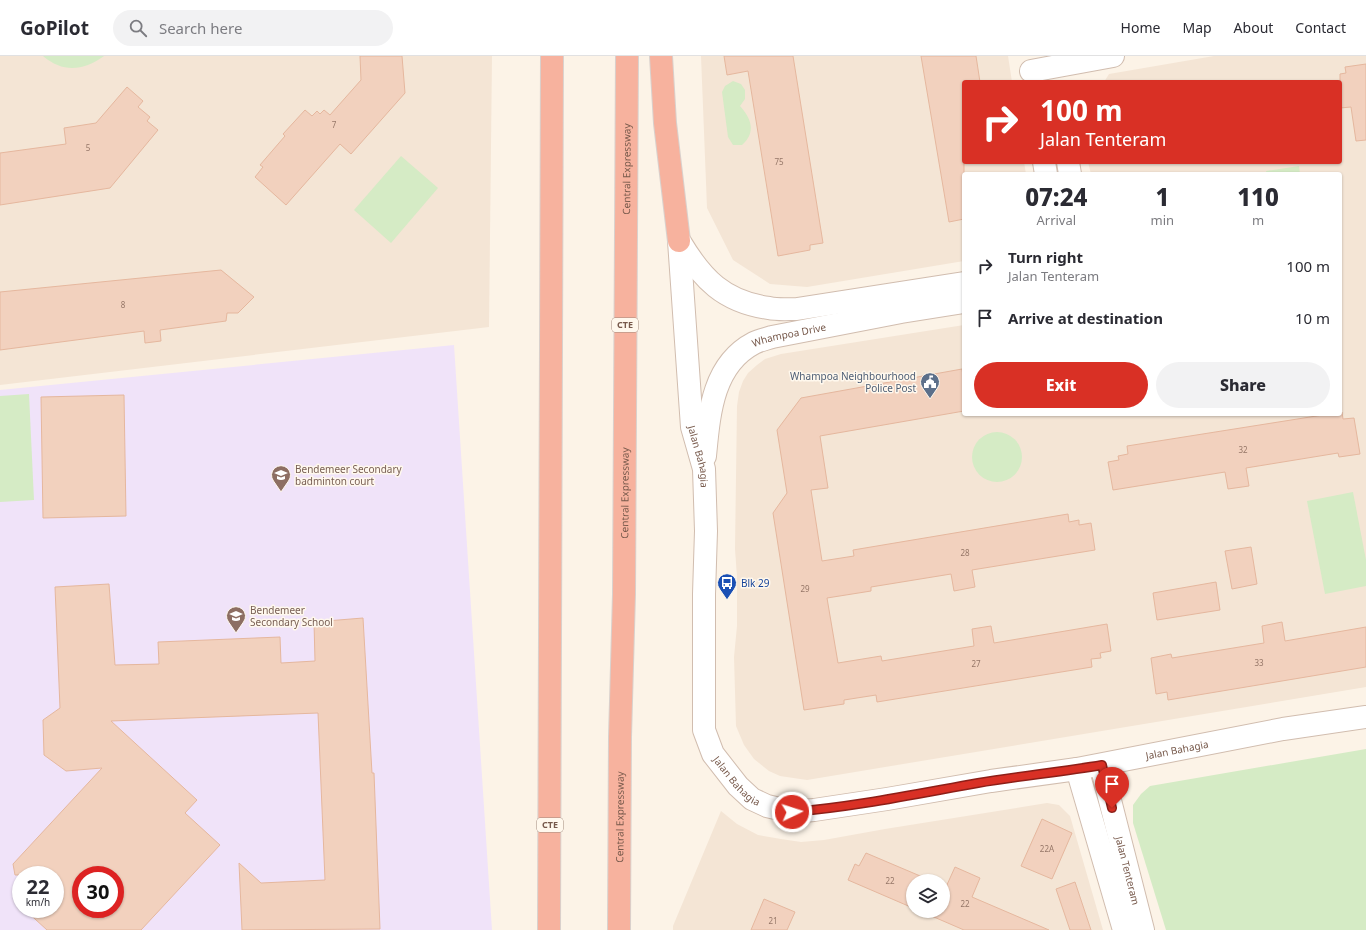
<!DOCTYPE html>
<html lang="en">
<head>
<meta charset="utf-8">
<style>
  body { margin:0; font-family:"Noto Sans",sans-serif; background:#f2f2f3; color:#2b2b33; height:100vh; display:flex; flex-direction:column; font-size:15px; white-space:nowrap }
  * { box-sizing:border-box; margin:0 }
  p { font-size:13px; color:#7c7c81 }
  .icon { flex:none; width:22px; height:22px; fill:none; stroke:currentColor; stroke-width:2; stroke-linecap:round; stroke-linejoin:round }
  .map { position:relative; flex:1; overflow:hidden }
  .drawer { position:absolute; left:962px; top:116px; width:380px; height:244px; display:flex; flex-direction:column; background:#fff; border-radius:4px; box-shadow:0 1px 3px #0004 }
  .drawer>* { flex:none }
  .guide { position:absolute; left:962px; top:24px; width:380px; height:84px; border-radius:4px; box-shadow:0 1px 3px #0004; background:#d93025; color:#fff; overflow:hidden }
  .controls { position:absolute; left:906px; top:818px; display:grid; gap:8px }
  .controls a { display:grid; place-items:center; width:44px; height:44px; border-radius:50%; background:#fff; box-shadow:0 1px 3px #0004; font-size:20px }
  .speed { position:absolute; left:12px; top:810px; display:flex; gap:8px; font-size:20px; font-weight:700; text-align:center }
  .speed>* { display:grid; place-content:center; width:52px; height:52px; border-radius:50%; background:#fff; box-shadow:0 1px 3px #0004; line-height:1 }
  .speed small { font-size:10px; font-weight:400 }
  .speed .limit { border:6px solid #d22; background:#fff; color:#111 }
  .pin { position:absolute; display:grid; place-items:center; width:34px; height:34px; color:#fff; margin:-41px -17px; border-radius:50% 50% 50% 0; rotate:-45deg; box-shadow:0 0 4px #0007 }
  .pin .icon { rotate:45deg }
  .me { position:absolute; width:44px; margin:-22px; rotate:86deg; stroke-linejoin:round; filter:drop-shadow(0 0 3px #0008) }
  .turn { display:flex; align-items:center; gap:14px; height:84px; padding:0 12px; font-size:18px }
  .turn .icon { width:52px; height:52px; stroke-width:2.5 }
  .turn b { display:block; font-size:28px; line-height:34px }
  .eta { display:flex; justify-content:space-evenly; align-items:center; height:68px; text-align:center }
  .eta b { font-size:24px; font-weight:800; line-height:28px }
  .cta { display:flex; gap:8px; margin-top:auto; padding:8px 12px }
  .cta a { flex:1; height:46px; border-radius:24px; background:#d93025; color:#fff; font-size:16px; font-weight:800; line-height:46px; text-align:center }
  .cta a+a { background:#f2f2f3; color:#2b2b33 }
  ul { padding:0; list-style:none }
  li { display:flex; align-items:center; gap:12px; height:52px; padding:0 12px }
  li div { flex:1 }
  li b { display:block; font-size:15px }
  li em { font-style:normal }
  header { display:flex; align-items:center; gap:24px; box-sizing:border-box; height:56px; padding:0 20px; background:#fff; border-bottom:1px solid #e1e1e2 }
  header strong { font-size:19px }
  nav { display:flex; gap:22px; margin-inline-start:auto; font-size:14px }
  .search { width:280px; height:36px; background:#f2f2f3; display:flex; align-items:center; gap:10px; box-sizing:border-box; padding:0 14px; border-radius:22px; color:#7c7c81; font-size:15px }
  .map>svg:first-child { display:block }
</style>
</head>
<body>
<header>
<strong>GoPilot</strong>
<div class="search"><svg class="icon" aria-label="search" viewBox="0 0 24 24"><circle cx="10" cy="10" r="6"/><path d="M15 15l6 6"/></svg>Search here</div>
<nav><a>Home</a><a>Map</a><a>About</a><a>Contact</a></nav>
</header>
<div class="map">
<svg width="1366" height="874" viewBox="0 0 1366 874">
  <rect width="100%" height="100%" fill="#fcf3e7"/>
  <g fill="#f4e5d5" fill-rule="evenodd">
    <path d="M0,0H492L489,271L0,329Z"/>
    <path d="M701,0H1008L1012,26H964V106H1024L1026,118H964V205L807,231L770,228L733,204L707,152Z"/>
    <path d="M1214,0H1366V631L807,724L780,720L769,715L754,703L744,689L736,670L734,601L737,570V521L735,493L737,350L739,336L743,325L748,317L757,309L765,303L781,298L964,269V358H1340V118H1091L1088,106H1340V26H1104L1109,18Z"/>
    <path d="M1047,747L1059,749L1070,760L1103,874H673V870L721,755L737,768L758,779L781,783L801,786L824,784L885,773ZM913,825H943V855H913Z"/>
  </g>
  <path fill="#f0e3f9" fill-rule="evenodd" d="M454,289L492,874H0V334ZM21,819H55V853H21ZM81,819H115V853H81Z"/>
  <g fill="#d5ebc5">
    <path d="M43,0H104C83,15 63,17 43,0Z"/>
    <path d="M733,25L741,28L745,34V43L740,50C752,63 756,77 742,89H733L728,81L722,36L725,30Z"/>
    <path d="M401,100L438,132L391,187L354,154Z"/>
    <path d="M1299,110L1300,118H1267L1266,115Z"/>
    <path d="M29,338L34,444L0,446V340Z"/>
    <circle cx="997" cy="401" r="25"/>
    <path d="M1353,436L1366,504V530L1325,538L1307,445Z"/>
    <path d="M1366,693V874H1166L1133,767V749L1141,738L1150,730Z"/>
  </g>
  <g fill="#f2d1be" stroke="#e5b79e" fill-rule="evenodd">
    <path d="M360,0H402L405,37L351,98L340,88L286,149L255,121L263,111L260,109L285,80L283,78L305,54L312,60L317,55L320,58L324,54L330,59L361,24Z"/>
    <path d="M724,0H793L823,187L810,189V194L778,200L748,15L727,19Z"/>
    <path d="M921,0H976L980,26H964V163L949,166Z"/>
    <path d="M1366,8V84L1356,85L1351,51L1340,52V18L1346,17L1345,11Z"/>
    <path d="M127,31L143,45L138,51L150,61L147,65L158,74L110,132L0,149V97L66,88L64,72L96,67Z"/>
    <path d="M221,214L254,241L238,257H227L226,265L160,274L161,285L145,287L144,275L0,294V236Z"/>
    <path d="M962,313L964,326V355L820,380L828,432L811,434L822,505L854,500L853,494L1068,458L1069,466L1079,464V469L1091,467L1095,494L972,514L975,531L954,535L951,518L871,531V535L827,542L838,607L881,600L882,605L974,590L972,573L991,570L994,587L1107,568L1111,595L1100,597L1101,602L1091,603L1092,611L877,646L876,639L844,644V648L804,654L773,457L787,437L777,374L801,342Z"/>
    <path d="M124,339L126,460L43,462L41,341Z"/>
    <path d="M1340,356H1342L1343,363L1354,362L1360,398L1339,401L1338,397L1246,412L1249,430L1228,433L1225,416L1113,434L1108,406L1119,404L1118,400L1128,398L1127,390L1329,358H1340Z"/>
    <path d="M1251,491L1257,528L1232,533L1225,495Z"/>
    <path d="M1216,526L1220,554L1157,564L1153,537Z"/>
    <path d="M109,528L115,609L159,608L158,586L280,581L281,607L315,605L314,566L363,562L372,717H374L380,873L242,874L239,807L261,827L325,824L318,657L111,665L197,744L185,757L220,789L141,874H47L24,853H55V819H15L13,808L102,712L66,715L44,699L43,664L60,652L55,531ZM81,819H115V853H81Z"/>
    <path d="M1282,566L1285,585L1366,571V611L1168,644L1167,636L1156,638L1151,602L1171,598L1172,602L1264,587L1262,570Z"/>
    <path d="M1042,763L1072,777L1052,823L1021,810Z"/>
    <path d="M866,797L932,825H913V852L848,824L855,808L859,810Z"/>
    <path d="M955,811L980,822L972,841L1049,874H964L920,855H943V830L946,831Z"/>
    <path d="M1075,826L1091,874H1070L1056,833Z"/>
    <path d="M764,843L795,856L787,874H751Z"/>
  </g>
  <g fill="none" stroke-linecap="round" stroke-linejoin="round">
    <defs>
      <g id="street">
        <path d="M1031,15L1113,0"/>
        <path d="M1044,106L1046,118"/>
        <path d="M1068,106L1070,118"/>
        <path id="s1" d="M679,185L692,371L704,413L706,475L704,538V674L713,698L738,730L752,743L767,750L792,756L814,754L887,743L991,725L1077,713L1283,673L1366,661"/>
        <path d="M680,186C702,223 724,246 769,252C778,254 788,253 797,253L964,227"/>
        <path id="s2" d="M705,400C709,359 712,309 754,287C760,284 766,283 772,281L901,256L964,246"/>
        <path id="s3" d="M1101,709L1143,874"/>
        <path d="M1077,713L1124,874"/>
      </g>
      <g id="highway">
        <path d="M661,0L665,67L679,185"/>
        <path d="M549,874L552,0"/>
        <path id="s4" d="M619,874L620,681L624,538L627,0"/>
      </g>
    </defs>
    <use href="#street" stroke="#d1bdaf" stroke-width="24"/>
    <use href="#highway" stroke="#d9d1cd" stroke-width="24"/>
    <use href="#street" stroke="#fff" stroke-width="22"/>
    <use href="#highway" stroke="#f7b29e" stroke-width="22"/>
  </g>
  <g fill="none" stroke-linecap="round" stroke-linejoin="round">
    <defs>
      <path id="route" d="M792,756C854,751 916,738 978,727C1019,720 1061,716 1102,709L1112,752"/>
    </defs>
    <use href="#route" stroke="#8d1f18" stroke-width="10"/>
    <use href="#route" stroke="#d93025" stroke-width="7"/>
  </g>
  <defs>
    <symbol id="civic-pin" viewBox="-11 -11 22 30"><path d="M0 17L-7.5 6A9.5 9.5 0 1 1 7.5 6Z" fill="#5c6f8a" stroke="#fff8ed"/><path d="M-.6-6.5H3V-4.5H.6V-3L4-1V1h2V6H-6V1h2V-1L-.6-3ZM-1.2 2.5V6h2.4V2.5Z" fill="#fff"/></symbol>
    <symbol id="school-pin" viewBox="-11 -11 22 30"><path d="M0 17L-7.5 6A9.5 9.5 0 1 1 7.5 6Z" fill="#8d6e63" stroke="#fff8ed"/><path d="M0-5L7-2L0 1L-7-2ZM-4 1L0 2.5L4 1V4Q0 6-4 4Z" fill="#fff"/></symbol>
    <symbol id="bus-pin" viewBox="-11 -11 22 30"><path d="M0 17L-7.5 6A9.5 9.5 0 1 1 7.5 6Z" fill="#1a4fb4" stroke="#fff8ed"/><path d="M-5-6H5V4H4V6H2V4H-2V6H-4V4H-5ZM-3.5-4V0h7V-4ZM-3.5 1.2v1.5H-2V1.2ZM2 1.2v1.5H3.5V1.2Z" fill="#fff"/></symbol>
  </defs>
  <g fill-rule="evenodd">
    <use href="#civic-pin" x="919" y="315" width="22" height="30"/>
    <use href="#school-pin" x="270" y="408" width="22" height="30"/>
    <use href="#bus-pin" x="716" y="516" width="22" height="30"/>
    <use href="#school-pin" x="225" y="549" width="22" height="30"/>
  </g>
  <g text-anchor="middle" stroke-width="3" stroke-linejoin="round" paint-order="stroke">
    <g font-size="8" fill="#967768">
      <text x="334" y="72">7</text>
      <text x="88" y="95">5</text>
      <text x="779" y="109">75</text>
      <text x="123" y="252">8</text>
      <text x="1243" y="397">32</text>
      <text x="965" y="500">28</text>
      <text x="805" y="536">29</text>
      <text x="1259" y="610">33</text>
      <text x="976" y="611">27</text>
      <text x="1047" y="796">22A</text>
      <text x="890" y="828">22</text>
      <text x="965" y="851">22</text>
      <text x="773" y="868">21</text>
    </g>
    <g fill="#fff8ed" stroke="#a0897c" stroke-width="1">
      <rect x="612" y="262" width="26" height="14" rx="3"/>
      <rect x="537" y="762" width="26" height="14" rx="3"/>
    </g>
    <g font-size="9" font-weight="bold" fill="#77594b">
      <text x="625" y="272">CTE</text>
      <text x="550" y="772">CTE</text>
    </g>
    <g font-size="10" fill="#77594b" stroke="#fff8ed">
      <text dy="4" stroke="none"><textPath href="#s4" startOffset="761">Central Expressway</textPath></text>
      <text dy="4" stroke="none"><textPath href="#s2" startOffset="165">Whampoa Drive</textPath></text>
      <text dy="4" stroke="none"><textPath href="#s1" startOffset="217">Jalan Bahagia</textPath></text>
      <text dy="4" stroke="none"><textPath href="#s4" startOffset="437">Central Expressway</textPath></text>
      <text dy="4" stroke="none"><textPath href="#s1" startOffset="1009">Jalan Bahagia</textPath></text>
      <text dy="4" stroke="none"><textPath href="#s1" startOffset="553">Jalan Bahagia</textPath></text>
      <text dy="4" stroke="none"><textPath href="#s4" startOffset="113">Central Expressway</textPath></text>
      <text dy="4" stroke="none"><textPath href="#s3" startOffset="109">Jalan Tenteram</textPath></text>
    </g>
    <g font-size="10" fill="#4e5e75" stroke="#fff8ed" text-anchor="end">
      <text x="916" y="324">Whampoa Neighbourhood<tspan x="916" dy="12">Police Post</tspan></text>
    </g>
    <g font-size="10" fill="#785e54" stroke="#fff8ed" text-anchor="start">
      <text x="295" y="417">Bendemeer Secondary<tspan x="295" dy="12">badminton court</tspan></text>
      <text x="250" y="558">Bendemeer<tspan x="250" dy="12">Secondary School</tspan></text>
    </g>
    <g font-size="10" fill="#164399" stroke="#fff8ed" text-anchor="start">
      <text x="741" y="531">Blk 29</text>
    </g>
  </g>
</svg>
<div class="controls">
<a><svg class="icon" aria-label="layers" viewBox="0 0 24 24"><path d="M12 4l9 5-9 5-9-5zM3 14l9 5 9-5"/></svg></a>
</div>
<div class="speed"><div>22<small>km/h</small></div><div class="limit">30</div></div>
<div class="pin" style="left:1112px;top:752px;background:#d93025"><svg class="icon" aria-label="arrive" viewBox="0 0 24 24"><path d="M6 21V4h12l-3 4 3 4H6"/></svg></div>
<svg class="me" style="left:792px;top:756px" viewBox="-20 -20 40 40"><circle r="17" fill="#d93025" stroke="#fff" stroke-width="3"/><path d="M0-11L8 9 0 5-8 9z" fill="#fff"/></svg>
<div class="guide">
<div class="turn"><svg class="icon" aria-label="right" viewBox="0 0 24 24"><path d="M7 20v-9h11M14 6l5 5-5 5"/></svg><div><b>100 m</b>Jalan Tenteram</div></div>
</div>
<section class="drawer">
<div class="eta">
<div><b>07:24</b><p>Arrival</p></div>
<div><b>1</b><p>min</p></div>
<div><b>110</b><p>m</p></div>
</div>
<ul>
<li><svg class="icon" aria-label="right" viewBox="0 0 24 24"><path d="M7 20v-9h11M14 6l5 5-5 5"/></svg><div><b>Turn right</b><p>Jalan Tenteram</p></div><em>100 m</em></li>
<li><svg class="icon" aria-label="arrive" viewBox="0 0 24 24"><path d="M6 21V4h12l-3 4 3 4H6"/></svg><div><b>Arrive at destination</b></div><em>10 m</em></li>
</ul>
<div class="cta"><a>Exit</a><a>Share</a></div>
</section>
</div>
</body>
</html>
